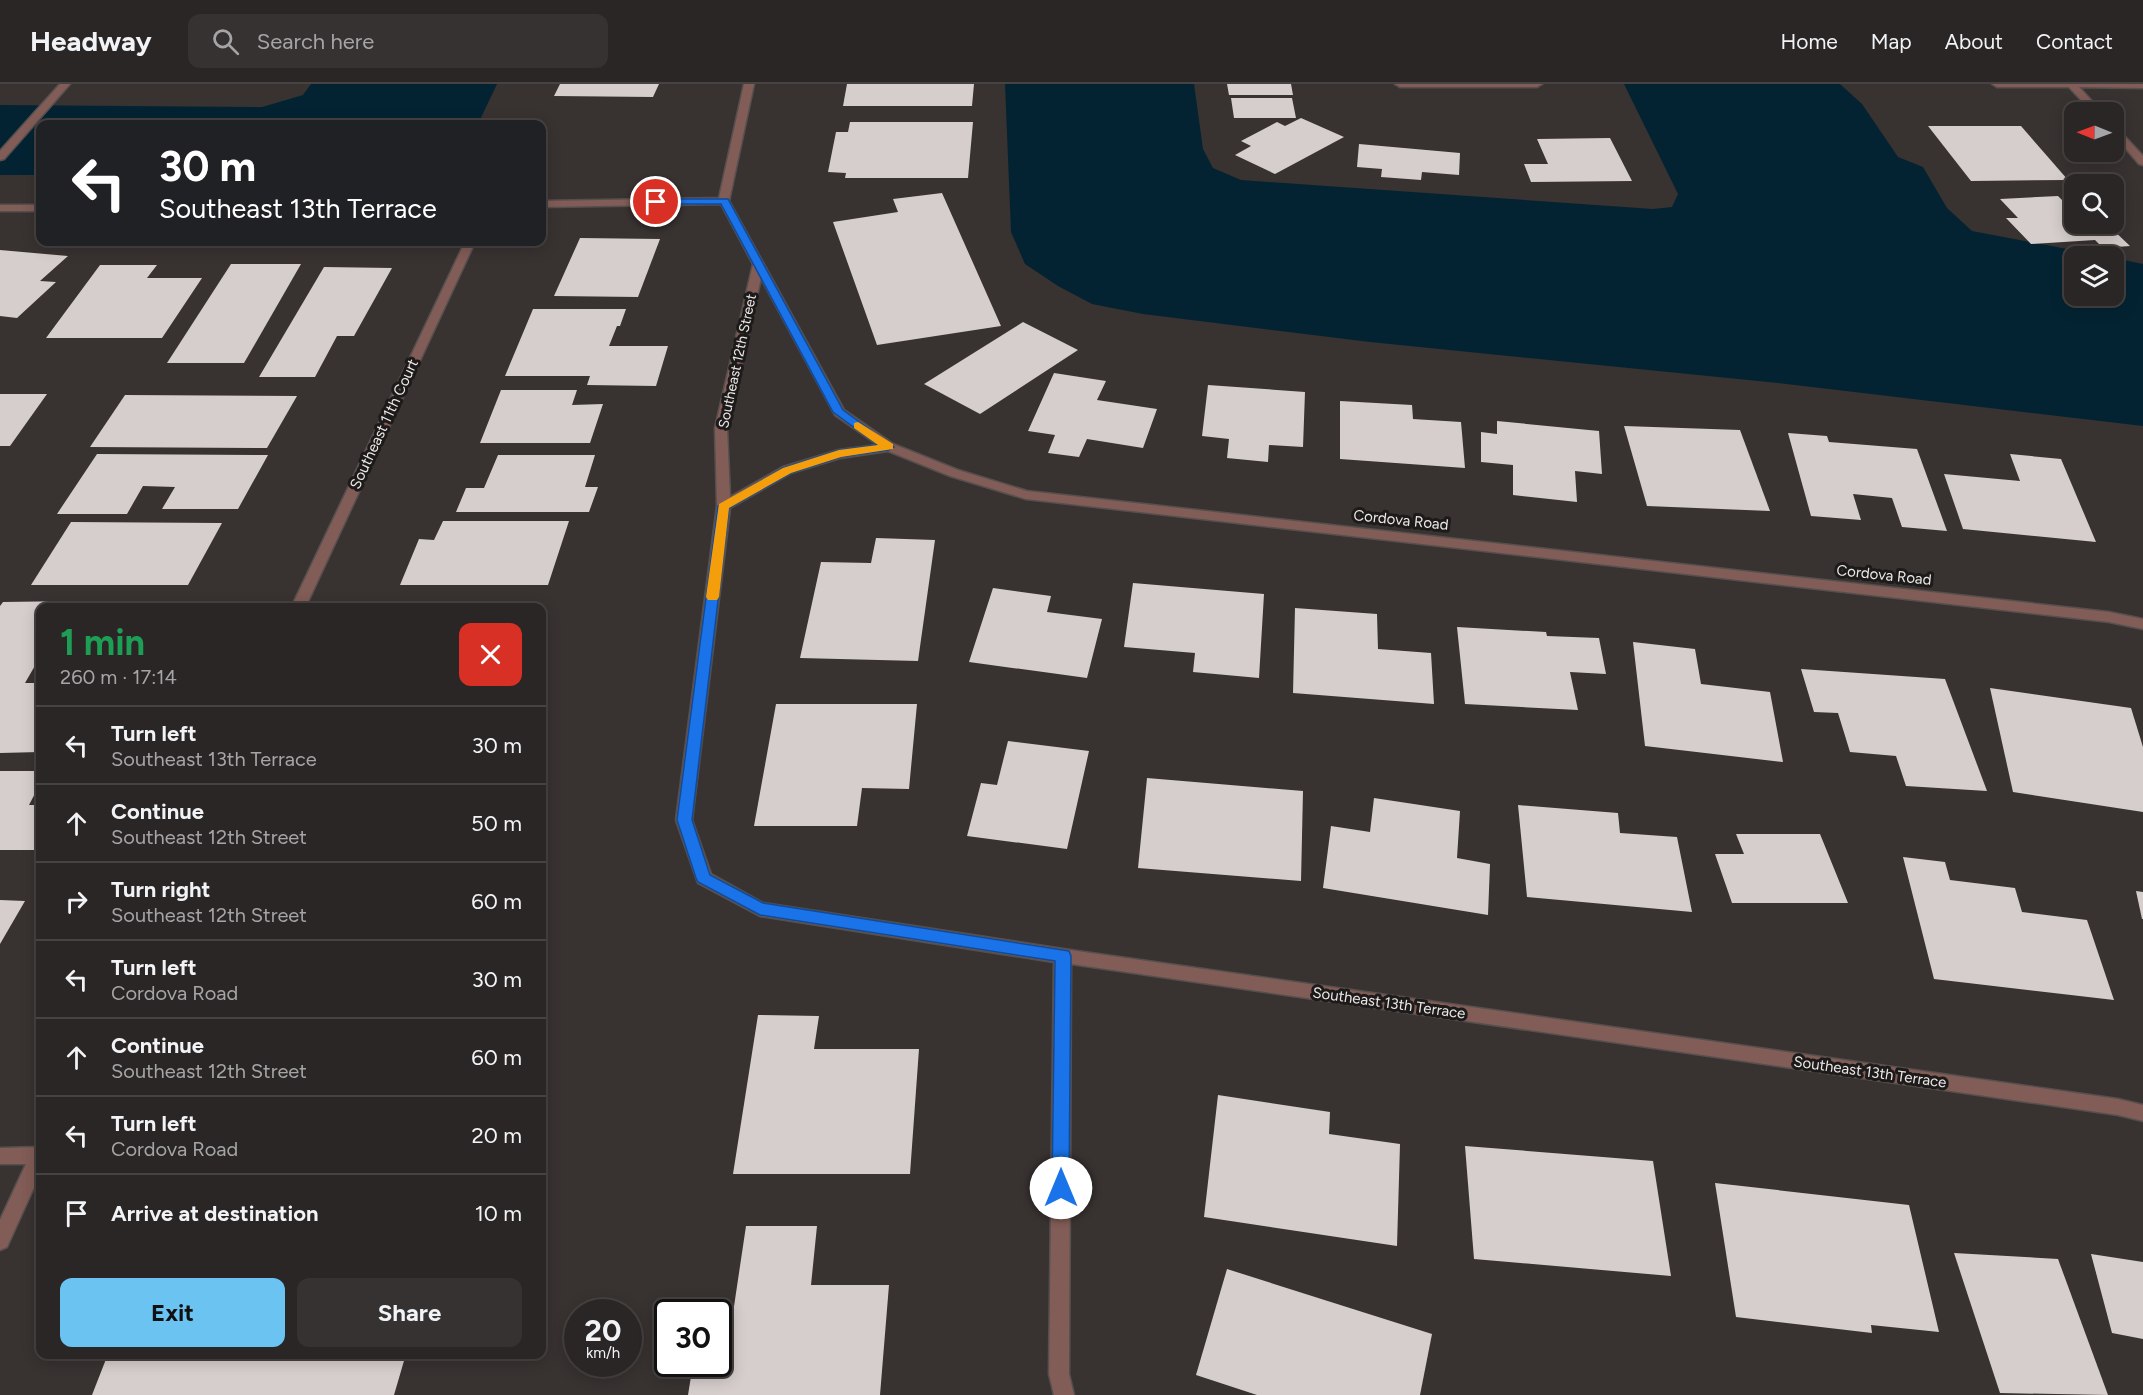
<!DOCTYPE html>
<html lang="en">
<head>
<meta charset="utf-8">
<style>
  body { margin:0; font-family:Figtree,sans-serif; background:#363232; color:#f1f3f6; height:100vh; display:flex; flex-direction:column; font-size:22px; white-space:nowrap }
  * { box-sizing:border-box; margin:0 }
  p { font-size:20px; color:#a5a5a7 }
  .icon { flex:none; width:33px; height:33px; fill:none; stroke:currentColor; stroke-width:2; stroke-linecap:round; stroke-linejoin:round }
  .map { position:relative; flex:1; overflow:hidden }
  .side { position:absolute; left:36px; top:519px; width:510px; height:756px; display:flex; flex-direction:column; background:#2a2625; border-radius:12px; box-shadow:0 3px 15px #0003,0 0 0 2px #464342 }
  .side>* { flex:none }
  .banner { position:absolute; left:36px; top:36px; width:510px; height:126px; border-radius:12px; box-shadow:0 3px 15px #0003,0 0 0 2px #464342; background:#202124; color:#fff; overflow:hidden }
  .needle { width:39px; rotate:271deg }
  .fabs { position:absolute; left:2064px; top:18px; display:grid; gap:12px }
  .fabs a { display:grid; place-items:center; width:60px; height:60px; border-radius:12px; background:#2a2625; box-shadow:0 3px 15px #0003,0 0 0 2px #464342; font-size:30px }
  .speed { position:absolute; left:564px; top:1215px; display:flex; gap:12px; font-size:30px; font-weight:700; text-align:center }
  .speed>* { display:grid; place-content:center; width:78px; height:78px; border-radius:50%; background:#2a2625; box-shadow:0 3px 15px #0003,0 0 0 2px #464342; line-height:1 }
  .speed small { font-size:15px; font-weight:400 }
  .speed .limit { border:3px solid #111; border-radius:9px; background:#fff; color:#111 }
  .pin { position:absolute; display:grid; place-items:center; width:51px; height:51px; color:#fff; margin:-26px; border:3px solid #fff; border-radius:50%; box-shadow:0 2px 6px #0007 }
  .me { position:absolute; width:66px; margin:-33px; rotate:0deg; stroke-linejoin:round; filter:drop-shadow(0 0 4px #0008) }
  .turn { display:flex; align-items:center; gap:21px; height:126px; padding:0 24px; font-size:27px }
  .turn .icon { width:78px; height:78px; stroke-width:2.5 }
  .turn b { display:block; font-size:42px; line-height:51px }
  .round { display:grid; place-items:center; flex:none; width:63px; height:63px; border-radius:12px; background:#363232 }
  .overview { display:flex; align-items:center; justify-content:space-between; height:102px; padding:0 24px }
  h1 { font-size:36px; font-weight:700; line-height:45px; color:#1e9e55 }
  .cta { display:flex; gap:12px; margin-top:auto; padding:12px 24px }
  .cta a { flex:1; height:69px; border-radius:12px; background:#6ac3f1; color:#111; font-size:24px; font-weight:700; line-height:69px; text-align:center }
  .cta a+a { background:#363232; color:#f1f3f6 }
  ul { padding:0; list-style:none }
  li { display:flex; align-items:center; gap:18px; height:78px; padding:0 24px; border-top:2px solid #464342 }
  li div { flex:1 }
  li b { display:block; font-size:22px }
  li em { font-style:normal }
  header { display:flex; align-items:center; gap:36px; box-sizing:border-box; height:84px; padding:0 30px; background:#2a2625; border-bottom:2px solid #464342 }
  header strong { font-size:28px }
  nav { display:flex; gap:33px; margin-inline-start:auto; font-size:21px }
  .search { width:420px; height:54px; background:#363232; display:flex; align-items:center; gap:15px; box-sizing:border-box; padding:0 21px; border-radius:12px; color:#a5a5a7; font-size:22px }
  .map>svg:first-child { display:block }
</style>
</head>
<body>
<header>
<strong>Headway</strong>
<div class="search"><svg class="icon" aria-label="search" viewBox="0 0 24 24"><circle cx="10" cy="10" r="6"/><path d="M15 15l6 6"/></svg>Search here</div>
<nav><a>Home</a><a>Map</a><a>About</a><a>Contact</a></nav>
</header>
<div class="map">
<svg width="2143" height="1311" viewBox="0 0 2143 1311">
  <rect width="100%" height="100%" fill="#383231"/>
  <g fill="#042332">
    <path d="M311,0H497L478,40H40V91H0V21L262,23L303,11Z"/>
    <path d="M1005,0H1194L1203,65L1213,84L1241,96L1653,125L1672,123L1678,110L1624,0H1840L1862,20L1898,73L1923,83L1947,124L1972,147L2104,172H2074V212H2114V174L2143,180V342L1778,299L1370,258L1143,230L1092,220L1058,202L1025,180L1011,148Z"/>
  </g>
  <g fill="#d6cecd">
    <path d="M560,0H659L653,13L554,12Z"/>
    <path d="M847,0H974L972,22H843Z"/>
    <path d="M1227,0H1291L1293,11H1229Z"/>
    <path d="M1231,14H1292L1296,34H1234Z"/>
    <path d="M1301,34L1344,53L1275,90L1235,71L1251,62L1241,57L1277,38L1285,42Z"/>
    <path d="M850,38H973L968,94H845L846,89L828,88L836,48H848Z"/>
    <path d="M1928,42H2021L2068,96L1971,97Z"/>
    <path d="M1610,54L1632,97L1531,98L1524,80H1548L1537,55Z"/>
    <path d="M1359,60L1460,69L1459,91L1422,88L1421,96L1381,93L1382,85L1357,83Z"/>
    <path d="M942,109L1001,242L877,261L833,138L898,128L893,115Z"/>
    <path d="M2058,112L2074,128V140H2107L2130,162L2103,164L2095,156L2031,160L2006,134H2018L2000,115Z"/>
    <path d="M580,154L660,155L638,213L554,212Z"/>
    <path d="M0,166L68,172L40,197L56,198L17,234L0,232Z"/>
    <path d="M231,180H301L244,279H167Z"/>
    <path d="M100,181H157L147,194H202L162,254H46Z"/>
    <path d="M324,183L392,184L354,252H337L315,293H259Z"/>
    <path d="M533,225H626L620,242H617L609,262H668L656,302L587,301L590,292H505Z"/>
    <path d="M1023,238L1078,266L980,330L924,300Z"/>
    <path d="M1054,289L1106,297L1097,316L1157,325L1143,364L1087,355L1079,373L1048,369L1055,351L1028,347Z"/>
    <path d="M1208,301L1305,308L1303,363L1269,361L1268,378L1227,374L1229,355L1202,352Z"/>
    <path d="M501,306H577L572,321L603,320L590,359H480Z"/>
    <path d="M0,310H47L10,362H0Z"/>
    <path d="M125,311L297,312L267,364L90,363Z"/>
    <path d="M1340,317L1412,321L1413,335L1461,338L1465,384L1340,375Z"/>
    <path d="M1497,337L1599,347L1602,390L1575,387L1577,418L1513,411V381L1481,378V348L1497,350Z"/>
    <path d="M1624,342L1740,346L1770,427L1647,422Z"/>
    <path d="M1788,349L1827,352L1829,358L1917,365L1947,447L1902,443L1892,414L1853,410L1861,436L1811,432Z"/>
    <path d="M97,370L268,371L238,425H162L175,403L143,402L127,430H57Z"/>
    <path d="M2010,370L2061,375L2096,458L1963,445L1944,390L2020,397Z"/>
    <path d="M498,371H595L585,403H598L589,428H456L466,404H484Z"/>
    <path d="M443,437H569L548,501H400L419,455L434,456Z"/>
    <path d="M71,438L222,439L188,501H31Z"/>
    <path d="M876,454L935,456L918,577L800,574L821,478L871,479Z"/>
    <path d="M1133,499L1264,510L1259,594L1193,588L1195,569L1124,563Z"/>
    <path d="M993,504L1051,512L1047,528L1102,535L1087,594L969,578Z"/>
    <path d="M73,517L69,524H40V573L25,599H40V668L0,669V522L3,518Z"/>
    <path d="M1295,524L1377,530L1378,565L1431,569L1434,620L1293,609Z"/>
    <path d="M1457,543L1546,548L1547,552L1599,554L1606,590L1570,588L1578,626L1465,620Z"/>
    <path d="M1633,558L1695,565L1701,600L1770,608L1783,678L1645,662Z"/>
    <path d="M1801,585L1945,595L1987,707L1906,702L1896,672L1850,668L1838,629L1814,628Z"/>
    <path d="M1990,604L2131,624L2143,663V728L2013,708Z"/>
    <path d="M776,620H917L909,705L862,704L857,742H754Z"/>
    <path d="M1008,657L1089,667L1067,765L967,752L981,699L997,701Z"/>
    <path d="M0,687H40V700L29,721H40V766H0Z"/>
    <path d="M1147,694L1303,707L1301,797L1138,784Z"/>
    <path d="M1374,714L1460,727L1457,774L1490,780L1488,831L1323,804L1331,742L1370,748Z"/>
    <path d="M1518,721L1618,729L1620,749L1677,753L1692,828L1527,813Z"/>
    <path d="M1736,750H1820L1848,819H1732L1715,770H1744Z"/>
    <path d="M1903,773L1945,778L1950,796L2015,804L2022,828L2087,836L2114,916L1934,895Z"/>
    <path d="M2136,807L2143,808V835H2142Z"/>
    <path d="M0,816L25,817L0,860Z"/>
    <path d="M758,931L819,932L814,965H919L910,1090H733Z"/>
    <path d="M1218,1011L1330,1028L1329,1050L1400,1060L1397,1162L1204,1133Z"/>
    <path d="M1465,1062L1653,1077L1671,1192L1474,1175Z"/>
    <path d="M1715,1099L1909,1121L1939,1248L1871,1241L1872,1249L1736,1233Z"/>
    <path d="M746,1142H817L811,1201H889L880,1311H688L693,1280H718V1276H726Z"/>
    <path d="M1954,1169L2058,1175L2108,1311L2000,1309Z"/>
    <path d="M2091,1170L2143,1178V1255L2112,1249Z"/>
    <path d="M1227,1185L1432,1250L1420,1311H1257L1196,1291Z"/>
    <path d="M108,1270H406L394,1311H92Z"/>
  </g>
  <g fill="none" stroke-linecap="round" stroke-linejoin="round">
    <defs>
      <g id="street">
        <path d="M60,0H70L4,75L0,76V67Z"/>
        <path d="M744,0H754L729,117L844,326L893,360L958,386L1027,407L2109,528L2143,535V545L2109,538L1026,415L950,392L888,367L840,374L791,389L730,424L692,736L711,790L763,819L1063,865L2118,1015L2143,1021V1037L2118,1031L1071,880L1069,1290L1074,1311H1054L1049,1290L1054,878L760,832L698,799L676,736L717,422L715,344L753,180L721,120L542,123V117L719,114ZM761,194L835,331L878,361L839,366L783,383L730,413L727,344Z"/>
        <path d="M1395,0H1542L1537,3H1400Z"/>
        <path d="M1992,0H2143V4L2079,3L2102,28H2092L2069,3H1997Z"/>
        <path d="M2114,43L2117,44L2143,72V81L2139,80L2114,51Z"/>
        <rect x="0" y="121" width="40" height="6"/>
        <path d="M465,158H475L305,524H291Z"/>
        <path d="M40,1063V1090L7,1163L0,1166V1136L26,1080H0V1064Z"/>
      </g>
    </defs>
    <use href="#street" stroke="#554f4e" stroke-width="3"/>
    <use href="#street" fill="#825c56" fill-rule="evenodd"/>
  </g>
  <path fill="#1a73e8" stroke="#114b97" stroke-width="1.5" d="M656,115H728L843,326L894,363L889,366L841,373L791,389L729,424L692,736L710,791L763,819L1069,867L1071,872L1069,1104L1067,1110L1061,1112L1055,1110L1052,1104L1055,877L760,831L698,798L696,794L677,736L718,422L783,384L839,366L878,361L833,328L721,120H652L651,118Z"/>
  <path fill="#f59e0b" d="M858,338L893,360V365L841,373L791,389L729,424L719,513L717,516H708L706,513L719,420L783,384L839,366L878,361L854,344V339Z"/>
  <g text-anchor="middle" stroke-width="6" stroke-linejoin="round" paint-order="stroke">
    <g font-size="14" fill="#ece8e7" stroke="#1d1a1a">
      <text transform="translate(737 277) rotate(-78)" y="5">Southeast 12th Street</text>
    </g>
    <g font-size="15" fill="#ece8e7" stroke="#1d1a1a">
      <text transform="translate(384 340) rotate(-65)" y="5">Southeast 11th Court</text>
      <text transform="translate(1401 436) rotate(6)" y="5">Cordova Road</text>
      <text transform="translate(1884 491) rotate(6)" y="5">Cordova Road</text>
      <text transform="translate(1389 919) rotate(8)" y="5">Southeast 13th Terrace</text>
      <text transform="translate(1870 988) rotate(8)" y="5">Southeast 13th Terrace</text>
    </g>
  </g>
</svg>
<div class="fabs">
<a><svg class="needle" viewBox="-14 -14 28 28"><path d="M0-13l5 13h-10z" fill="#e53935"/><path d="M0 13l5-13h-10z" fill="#a5a5a7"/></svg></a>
<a><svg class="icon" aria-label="search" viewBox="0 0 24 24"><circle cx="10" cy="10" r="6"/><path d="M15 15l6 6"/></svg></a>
<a><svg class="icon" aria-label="layers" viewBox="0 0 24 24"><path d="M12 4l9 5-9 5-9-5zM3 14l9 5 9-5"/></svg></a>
</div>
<div class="speed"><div>20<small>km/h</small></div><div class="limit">30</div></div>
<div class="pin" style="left:656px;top:118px;background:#d93025"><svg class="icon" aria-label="arrive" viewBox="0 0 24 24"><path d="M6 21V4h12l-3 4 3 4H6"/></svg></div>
<svg class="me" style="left:1061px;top:1104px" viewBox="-20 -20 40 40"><circle r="19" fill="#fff"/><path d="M0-13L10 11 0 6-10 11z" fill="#1a73e8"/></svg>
<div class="banner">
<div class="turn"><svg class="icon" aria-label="left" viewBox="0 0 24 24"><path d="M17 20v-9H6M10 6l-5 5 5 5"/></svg><div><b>30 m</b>Southeast 13th Terrace</div></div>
</div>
<section class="side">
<div class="overview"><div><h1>1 min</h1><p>260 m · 17:14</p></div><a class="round" style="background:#d93025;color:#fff"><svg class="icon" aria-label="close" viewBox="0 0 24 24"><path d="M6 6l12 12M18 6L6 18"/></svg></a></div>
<ul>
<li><svg class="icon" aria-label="left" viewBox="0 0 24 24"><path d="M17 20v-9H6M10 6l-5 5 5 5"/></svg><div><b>Turn left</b><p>Southeast 13th Terrace</p></div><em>30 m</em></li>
<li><svg class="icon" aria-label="ahead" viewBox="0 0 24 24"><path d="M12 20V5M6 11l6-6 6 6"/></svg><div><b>Continue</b><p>Southeast 12th Street</p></div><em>50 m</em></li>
<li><svg class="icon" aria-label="right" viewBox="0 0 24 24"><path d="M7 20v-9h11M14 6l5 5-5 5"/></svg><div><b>Turn right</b><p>Southeast 12th Street</p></div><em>60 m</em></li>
<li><svg class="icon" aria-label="left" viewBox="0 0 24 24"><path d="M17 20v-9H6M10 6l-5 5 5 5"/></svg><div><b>Turn left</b><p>Cordova Road</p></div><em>30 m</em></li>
<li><svg class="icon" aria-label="ahead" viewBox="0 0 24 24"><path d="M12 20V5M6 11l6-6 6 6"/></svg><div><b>Continue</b><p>Southeast 12th Street</p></div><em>60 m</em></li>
<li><svg class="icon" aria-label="left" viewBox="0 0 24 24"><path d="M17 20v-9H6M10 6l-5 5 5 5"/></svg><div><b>Turn left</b><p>Cordova Road</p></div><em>20 m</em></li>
<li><svg class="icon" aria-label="arrive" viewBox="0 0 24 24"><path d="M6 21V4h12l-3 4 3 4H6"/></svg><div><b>Arrive at destination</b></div><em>10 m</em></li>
</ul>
<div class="cta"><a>Exit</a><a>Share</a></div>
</section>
</div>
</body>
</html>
